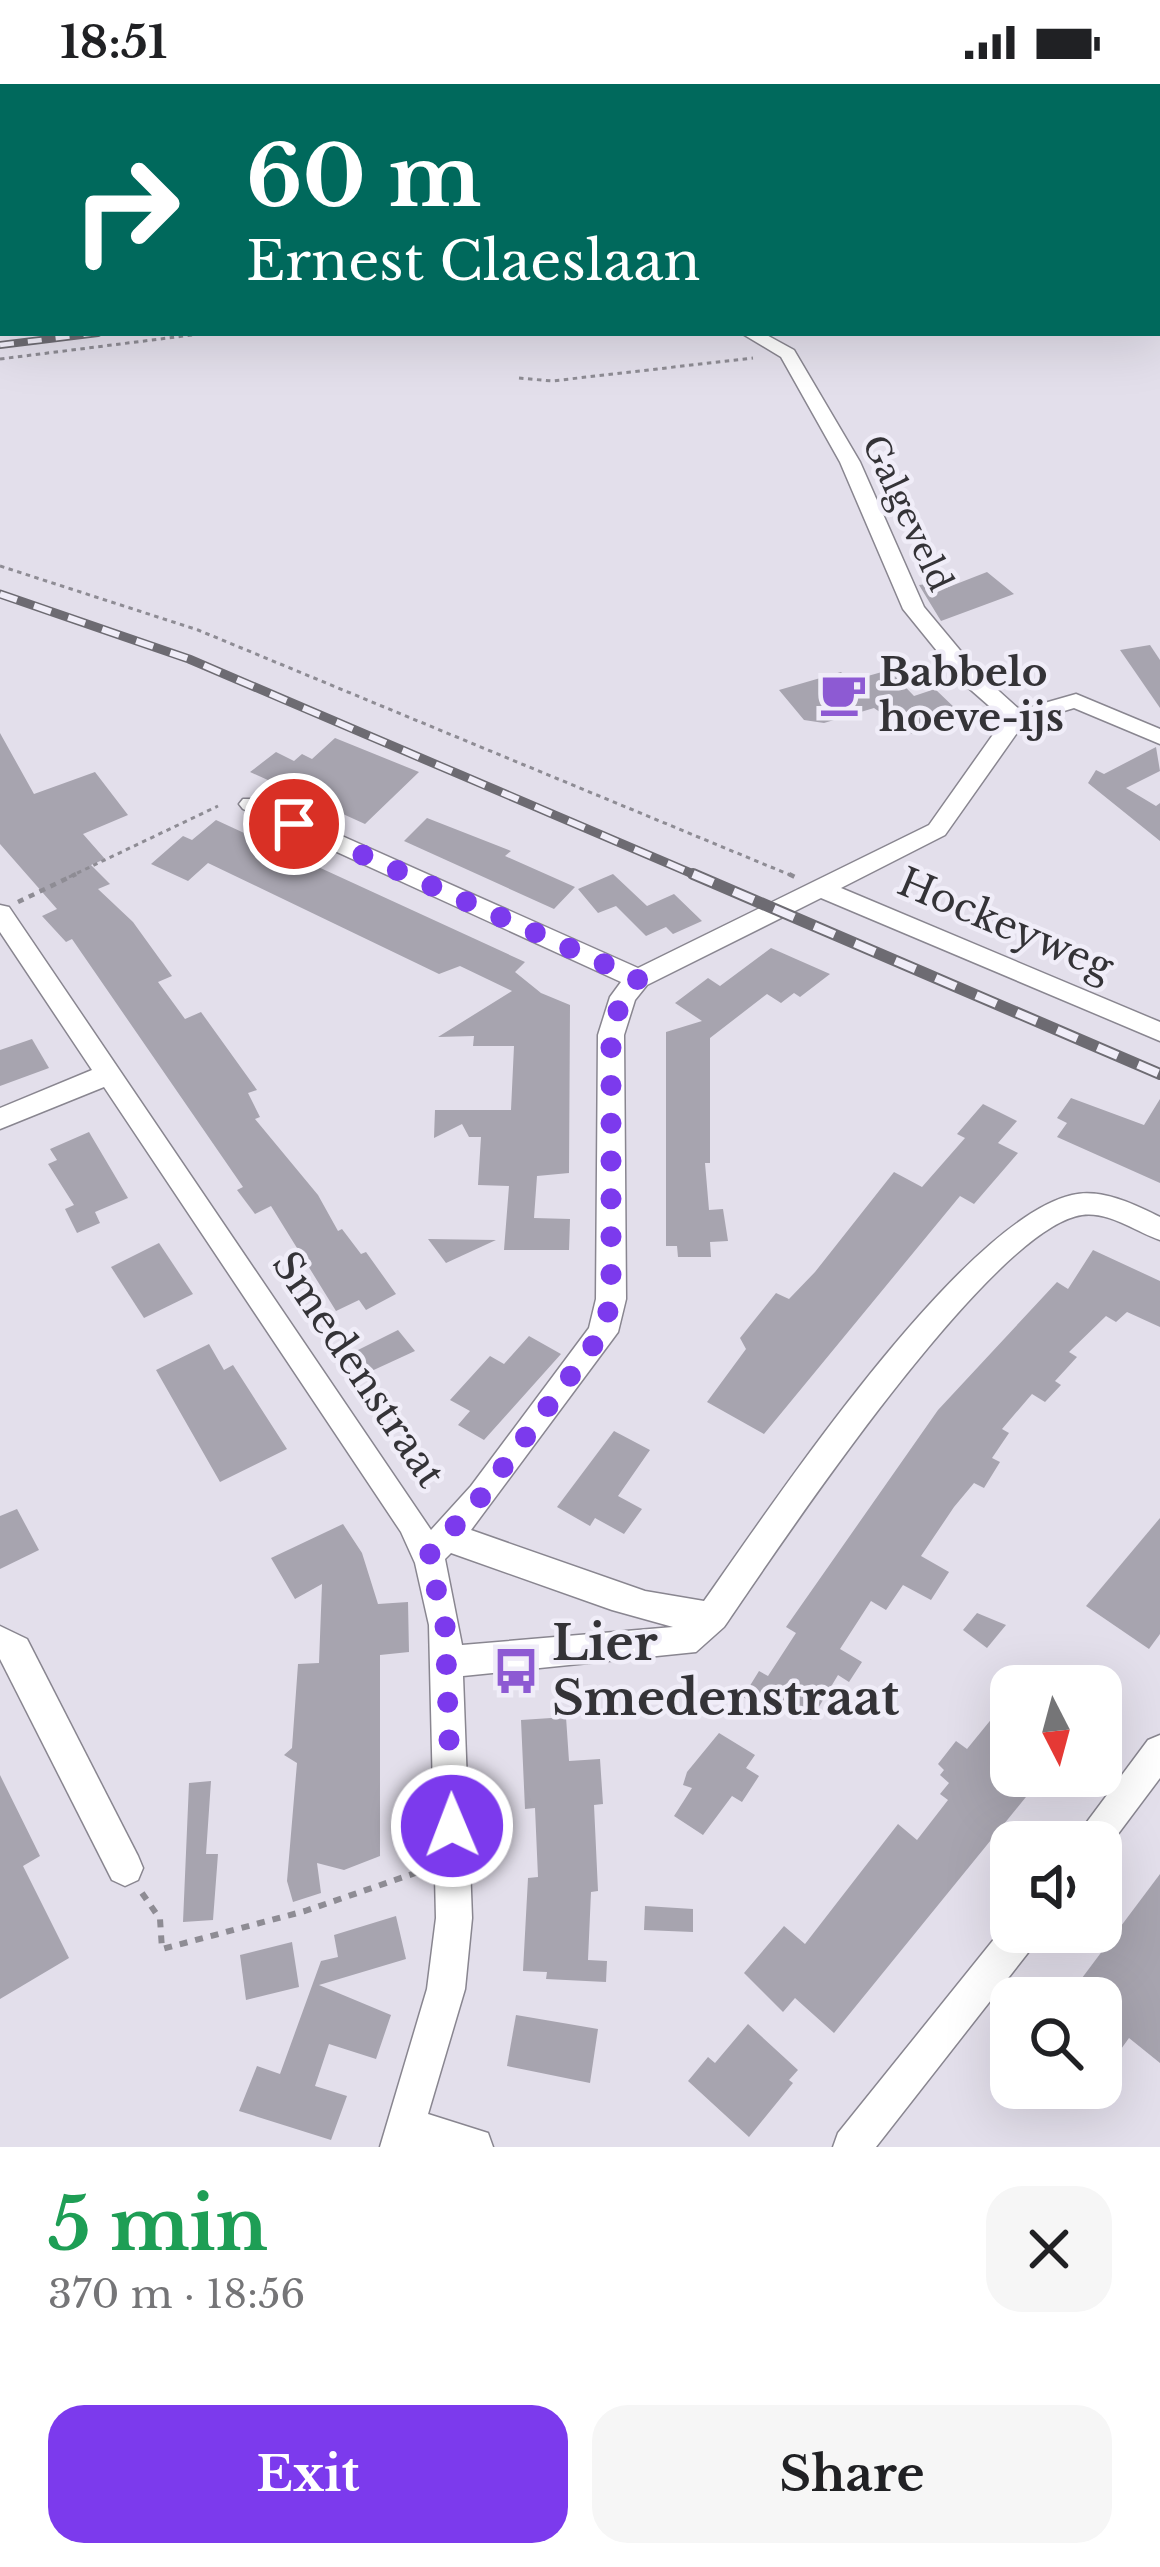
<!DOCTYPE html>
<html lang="en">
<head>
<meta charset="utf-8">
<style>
  body { margin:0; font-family:"Libre Baskerville",serif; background:#f6f6f6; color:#202124; height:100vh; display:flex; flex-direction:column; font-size:45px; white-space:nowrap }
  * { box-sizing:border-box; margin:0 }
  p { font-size:39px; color:#757577 }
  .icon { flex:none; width:66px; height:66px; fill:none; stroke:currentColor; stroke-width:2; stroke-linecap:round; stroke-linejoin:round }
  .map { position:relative; height:2063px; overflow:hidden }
  .side { display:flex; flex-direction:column; background:#fff; flex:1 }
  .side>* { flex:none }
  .top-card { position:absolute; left:0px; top:0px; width:1161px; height:252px; box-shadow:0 12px 48px #0002; background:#00695c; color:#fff; overflow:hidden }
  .needle { width:78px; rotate:174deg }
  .buttons { position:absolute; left:990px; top:1581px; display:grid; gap:24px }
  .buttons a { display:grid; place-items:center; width:132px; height:132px; border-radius:24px; background:#fff; box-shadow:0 12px 48px #0002; font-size:60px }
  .pin { position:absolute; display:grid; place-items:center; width:102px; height:102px; color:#fff; margin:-51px; border:6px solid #fff; border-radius:50%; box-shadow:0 3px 12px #0007 }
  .me { position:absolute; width:132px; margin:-66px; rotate:359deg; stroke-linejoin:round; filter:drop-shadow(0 0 9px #0008) }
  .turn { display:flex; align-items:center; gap:42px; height:252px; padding:0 48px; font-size:54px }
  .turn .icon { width:156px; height:156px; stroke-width:2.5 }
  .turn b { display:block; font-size:84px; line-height:102px }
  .round { display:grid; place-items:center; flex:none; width:126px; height:126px; border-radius:36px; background:#f6f6f6 }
  .overview { display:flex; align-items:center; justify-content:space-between; height:204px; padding:0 48px }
  h1 { font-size:72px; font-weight:700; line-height:90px; color:#1e9e55 }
  .button { display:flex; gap:24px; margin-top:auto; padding:24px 48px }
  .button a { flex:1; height:138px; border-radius:36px; background:#7c3aed; color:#fff; font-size:48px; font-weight:700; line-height:138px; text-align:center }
  .button a+a { background:#f6f6f6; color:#202124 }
  .status { display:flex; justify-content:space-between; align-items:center; height:84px; padding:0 60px; background:#fff; direction:ltr }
  .status svg { height:33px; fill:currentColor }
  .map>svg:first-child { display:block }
</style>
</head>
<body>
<div class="status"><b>18:51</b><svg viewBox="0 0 49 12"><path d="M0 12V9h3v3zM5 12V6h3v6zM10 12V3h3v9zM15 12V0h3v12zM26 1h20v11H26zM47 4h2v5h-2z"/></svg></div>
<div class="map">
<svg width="1160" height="2063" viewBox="0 0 1160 2063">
  <rect width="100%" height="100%" fill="#e3dfeb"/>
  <g fill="#a7a4af">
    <path d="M987,488L1014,510L941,537L919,501L943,498L946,504Z"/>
    <path d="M1150,561L1160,576V624L1120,566Z"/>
    <path d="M889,586L914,612L935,605L957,626L946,630L951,635L912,650L874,624L824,639L804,636L779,606L841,588L850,597Z"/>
    <path d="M0,649L34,710L95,688L128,731L83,750L105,775L91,781L110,800L98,805L133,838L172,892L158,898L185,935L201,928L257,1006L248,1009L260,1033L255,1035L318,1111L338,1147L342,1145L361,1170L366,1168L396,1210L366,1226L359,1216L336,1227L271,1122L255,1130L237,1106L243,1103L72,855L66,858L42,832L57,825L0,760Z"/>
    <path d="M335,654L419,688L365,740L250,688L276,668L294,677L302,670L312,675Z"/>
    <path d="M1156,663L1160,687L1126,704L1156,722L1160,719V757L1088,699L1096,686L1104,690Z"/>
    <path d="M427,734L511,767L505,772L575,803L554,825L404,757Z"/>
    <path d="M216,736L525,878L515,888L541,909L570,921L569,1089L537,1092L534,1134L570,1135L569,1166H504L509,1102L478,1101L481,1053H469L462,1040L434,1054L435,1026H511L514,962H473L474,952L438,953L512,907L460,882L439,890L208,779L188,797L151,780L183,752L192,756Z"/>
    <path d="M613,790L647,822L674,810L702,837L673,850L666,843L646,852L616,822L598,829L578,805Z"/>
    <path d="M771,864L830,890L800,913L794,909L781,919L767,910L710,954V1079H705L709,1126L723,1125L728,1157L710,1158L711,1173H678L677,1162H666V948L702,937L675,919L708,894L720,902Z"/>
    <path d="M32,955L49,984L0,1002V966Z"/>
    <path d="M1071,1014L1144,1041L1160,1015V1099L1057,1053L1067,1039L1057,1034Z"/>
    <path d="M983,1020L1017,1037L998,1059L1018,1069L974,1120L960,1112L764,1350L707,1318L746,1265L740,1254L776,1209L789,1215L815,1188L894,1088L922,1103L965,1054L957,1050Z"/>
    <path d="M89,1048L128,1114L95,1128L100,1139L77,1149L65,1125L74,1121L48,1080L57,1076L50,1065Z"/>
    <path d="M428,1155L496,1156L446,1179Z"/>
    <path d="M159,1159L193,1210L144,1234L111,1183Z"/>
    <path d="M1093,1166L1160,1197V1243L1127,1228L1116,1238L1106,1232L1069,1268L1077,1273L1055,1297L1061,1301L1045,1318L1032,1310L1002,1345L1009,1349L992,1374L1000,1378L984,1404L974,1399L954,1423L921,1472L949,1488L931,1516L903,1501L886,1526L871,1517L840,1565L862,1578L849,1598L838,1591L811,1636L777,1616L769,1629L743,1613L759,1587L768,1592L796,1549L786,1543L938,1326L1057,1198L1068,1205Z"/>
    <path d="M398,1246L415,1267L365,1290L350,1270Z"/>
    <path d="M529,1252L561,1270L484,1356L458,1341L470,1327L450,1316L490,1272L504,1280Z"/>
    <path d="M209,1260L224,1286L233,1281L287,1365L220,1398L156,1286Z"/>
    <path d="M614,1347L650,1366L618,1412L642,1425L624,1450L595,1434L590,1442L557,1423Z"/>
    <path d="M17,1425L39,1466L0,1485V1432Z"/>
    <path d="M1160,1434V1550L1149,1565L1086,1522Z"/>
    <path d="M343,1440L362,1469L378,1520L408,1518L409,1568L380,1571V1772L344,1786L317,1779L321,1809L293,1818L287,1797L297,1679L284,1671L292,1664L298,1580L319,1579L322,1500L295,1515L271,1474Z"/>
    <path d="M977,1529L1006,1541L987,1564L963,1546Z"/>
    <path d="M1011,1611V1692H1043L834,1949L795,1914L783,1928L744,1889L784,1842L805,1860L898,1740L917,1756L948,1716L940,1710L949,1699L940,1691L944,1686L938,1680L956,1657L967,1665Z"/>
    <path d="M566,1633L569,1677L600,1675L603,1720L594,1721L598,1807L591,1808L588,1876L607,1877L606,1898L546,1895L547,1888L523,1887L528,1794L538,1793L535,1724L525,1725L521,1636Z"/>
    <path d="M719,1649L755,1671L746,1684L759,1692L742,1718L732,1712L703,1751L674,1732L692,1704L683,1701L687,1688Z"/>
    <path d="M0,1691L40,1772L23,1782L69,1874L0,1915Z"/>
    <path d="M211,1697L206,1770H218L213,1836L183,1838L189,1699Z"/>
    <path d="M1160,1790V1979L1129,1954L1116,1972L1101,1959V1914H1067Z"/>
    <path d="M645,1822L693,1825V1848L644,1846Z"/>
    <path d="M396,1832L406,1875L319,1901L391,1931L376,1975L329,1960L315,2002L347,2012L331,2056L239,2027L257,1982L280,1990L321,1877L338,1873L334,1851Z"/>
    <path d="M292,1858L299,1903L246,1916L240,1871Z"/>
    <path d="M516,1931L598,1945L590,1999L507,1982Z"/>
    <path d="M748,1940L798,1986L789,1996L793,1999L749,2053L688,1997L708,1973L715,1979Z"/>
  </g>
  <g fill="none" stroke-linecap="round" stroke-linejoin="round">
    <defs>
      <g id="minor">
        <rect x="1158" y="100" width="2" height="10"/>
        <path d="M0,237H3L0,248Z"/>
        <path d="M741,249H763L794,266L860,378L924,523L979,589L1020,626L1076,610L1160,645V660L1074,624L1024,639L945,751L841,804L1160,938V957L821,814L647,901L635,916L624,951L626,1215L618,1248L471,1446L645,1507L704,1517C772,1421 961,1137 1072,1111C1101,1104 1134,1120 1160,1133V1156C1136,1148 1109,1127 1082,1131C991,1144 780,1461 724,1543L696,1568L463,1592L472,1834L465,1905L428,2030L488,2049L493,2063H380L427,1905L436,1834L429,1541L415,1479L401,1448L104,1003L0,1045V1024L92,986L0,848V821L9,823L431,1446L471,1402L589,1244L596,1215L598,951L610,913L621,898L243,725L239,720L243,715H259L638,884L929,741L1004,635L963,599L903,525L840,378L781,273ZM451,1469L612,1526L673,1543L462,1561L445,1475Z"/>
        <path d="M0,1542L27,1555L138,1772L143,1784L138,1796L125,1802L112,1796L0,1575Z"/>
        <path d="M1160,1651V1694L1103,1770L1101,1758H1072L1148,1656Z"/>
        <path d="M1011,1834V1848H1039L1034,1861L876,2063H833L838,2049Z"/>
      </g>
    </defs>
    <use href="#minor" stroke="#898690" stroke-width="3"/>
    <g stroke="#8e8c94" stroke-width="3" stroke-dasharray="4.5 4.5" stroke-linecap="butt">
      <path d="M202,0L208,3"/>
      <path d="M0,275L208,249"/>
      <path d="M519,294L552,297L753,274"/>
      <path d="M0,482L198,546L795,793"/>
      <path d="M69,793L218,722"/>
    </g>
    <g stroke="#8e8c94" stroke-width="4.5" stroke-dasharray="6 6" stroke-linecap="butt">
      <path d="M789,790L795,793"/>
      <path d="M18,818L76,790"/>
    </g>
    <path stroke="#8e8c94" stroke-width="6" stroke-dasharray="8 8" stroke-linecap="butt" d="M142,1809L160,1835L162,1865L305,1827L424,1786"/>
    <use href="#minor" fill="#fff" fill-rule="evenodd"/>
    <defs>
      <path id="rail-far2" d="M0,261L98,249"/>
      <path id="rail-far1" d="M0,510L189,575L700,793"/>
      <path id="rail" d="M693,790L1160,990"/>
    </defs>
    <use href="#rail-far2" stroke="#6d6b72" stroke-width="8"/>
    <use href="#rail-far1" stroke="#6d6b72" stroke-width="9"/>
    <use href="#rail" stroke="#6d6b72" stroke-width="12"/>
    <use href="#rail-far2" stroke="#f0edf8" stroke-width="4.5" stroke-dasharray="14" stroke-linecap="butt"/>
    <use href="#rail-far1" stroke="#f0edf8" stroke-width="6" stroke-dasharray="18" stroke-linecap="butt"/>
    <use href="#rail" stroke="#f0edf8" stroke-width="8" stroke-dasharray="22" stroke-linecap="butt"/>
  </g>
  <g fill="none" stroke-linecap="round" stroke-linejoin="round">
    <path stroke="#7c3aed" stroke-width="21" stroke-dasharray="0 37.8" d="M294,740L638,895L622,913L611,951V1215L603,1248L482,1412L428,1472L445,1541L452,1742"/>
  </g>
  <defs>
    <symbol id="cafe-bare" viewBox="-9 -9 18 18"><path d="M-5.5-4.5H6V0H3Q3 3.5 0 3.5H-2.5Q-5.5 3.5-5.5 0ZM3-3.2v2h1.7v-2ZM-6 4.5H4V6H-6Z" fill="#8d5ad3" stroke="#f0edf8" stroke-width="2.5" paint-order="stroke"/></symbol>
    <symbol id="bus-bare" viewBox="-9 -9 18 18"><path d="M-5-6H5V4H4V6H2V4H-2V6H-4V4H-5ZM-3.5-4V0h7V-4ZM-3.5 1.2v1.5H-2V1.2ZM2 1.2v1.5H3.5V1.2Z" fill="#8d5ad3" stroke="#f0edf8" stroke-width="2.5" paint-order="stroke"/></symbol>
  </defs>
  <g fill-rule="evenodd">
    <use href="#cafe-bare" x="810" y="577" width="66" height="66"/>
    <use href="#bus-bare" x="483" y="1554" width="66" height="66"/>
  </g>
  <g text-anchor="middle" stroke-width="9" stroke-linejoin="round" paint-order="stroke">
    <g font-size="33" fill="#343337" stroke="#f0edf8">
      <text transform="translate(908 429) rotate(65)" y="12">Galgeveld</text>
    </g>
    <g font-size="39" font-weight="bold" fill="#343337" stroke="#f0edf8" text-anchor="start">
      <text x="879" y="602">Babbelo<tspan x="879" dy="45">hoeve-ijs</tspan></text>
    </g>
    <g font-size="39" fill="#343337" stroke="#f0edf8">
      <text transform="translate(1006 840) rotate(23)" y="14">Hockeyweg</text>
      <text transform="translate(359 1285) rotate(56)" y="14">Smedenstraat</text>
    </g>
    <g font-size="48" font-weight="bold" fill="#343337" stroke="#f0edf8" text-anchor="start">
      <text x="552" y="1576">Lier<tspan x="552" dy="55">Smedenstraat</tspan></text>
    </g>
  </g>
</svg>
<div class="buttons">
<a><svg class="needle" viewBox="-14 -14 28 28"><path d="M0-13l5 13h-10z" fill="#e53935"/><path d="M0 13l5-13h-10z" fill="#757577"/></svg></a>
<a><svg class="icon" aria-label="sound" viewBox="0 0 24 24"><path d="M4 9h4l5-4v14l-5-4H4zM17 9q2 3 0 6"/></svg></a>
<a><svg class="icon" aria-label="search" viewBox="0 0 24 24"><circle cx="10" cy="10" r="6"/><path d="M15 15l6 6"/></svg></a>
</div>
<div class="pin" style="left:294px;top:740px;background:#d93025"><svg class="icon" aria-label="arrive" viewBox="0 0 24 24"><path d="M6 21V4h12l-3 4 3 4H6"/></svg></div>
<svg class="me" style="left:452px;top:1742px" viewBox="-20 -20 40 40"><circle r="17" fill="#7c3aed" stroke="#fff" stroke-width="3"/><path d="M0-11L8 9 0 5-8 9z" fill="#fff"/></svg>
<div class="top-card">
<div class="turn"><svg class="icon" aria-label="right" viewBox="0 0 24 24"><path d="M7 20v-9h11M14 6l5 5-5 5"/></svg><div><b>60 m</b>Ernest Claeslaan</div></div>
</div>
</div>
<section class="side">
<div class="overview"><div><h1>5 min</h1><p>370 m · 18:56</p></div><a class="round"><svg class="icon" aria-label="close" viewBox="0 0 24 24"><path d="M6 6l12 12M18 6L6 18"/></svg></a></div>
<div class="button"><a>Exit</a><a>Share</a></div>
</section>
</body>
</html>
